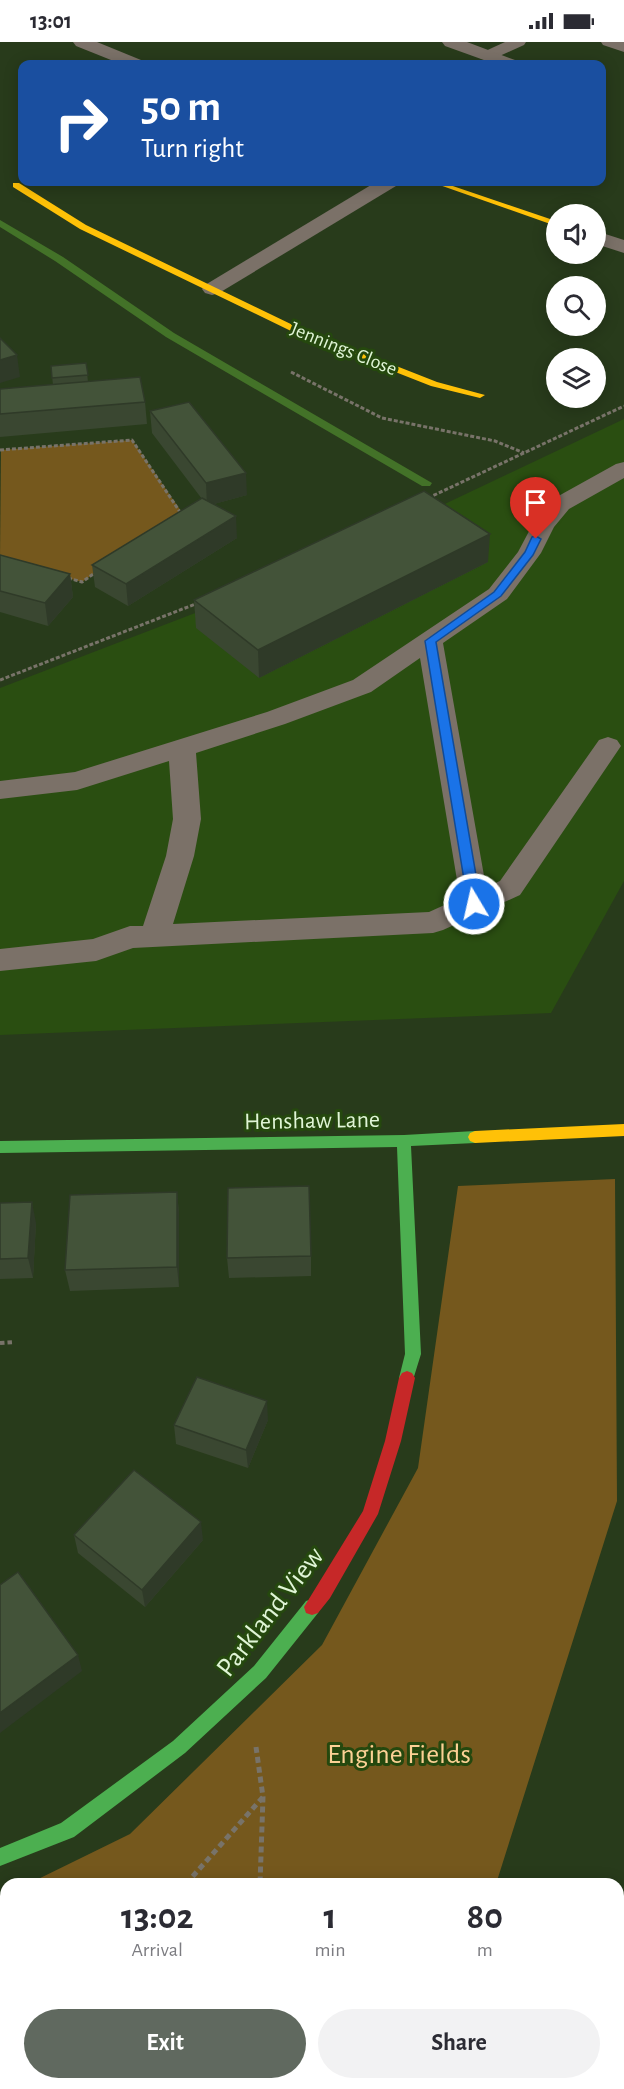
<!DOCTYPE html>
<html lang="en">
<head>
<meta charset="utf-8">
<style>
  body { margin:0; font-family:"Alegreya Sans",sans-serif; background:#f2f2f3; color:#2b2b33; height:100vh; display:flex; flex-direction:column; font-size:22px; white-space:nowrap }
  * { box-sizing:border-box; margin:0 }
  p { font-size:20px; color:#7c7c81 }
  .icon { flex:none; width:33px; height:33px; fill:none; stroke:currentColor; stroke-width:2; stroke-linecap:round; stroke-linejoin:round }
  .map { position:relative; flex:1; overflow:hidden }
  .side { position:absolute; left:0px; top:1836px; width:624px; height:212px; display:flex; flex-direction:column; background:#fff; border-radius:18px 18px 0 0; box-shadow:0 3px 15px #0003 }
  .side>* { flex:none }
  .guide { position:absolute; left:18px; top:18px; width:588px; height:126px; border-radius:12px; box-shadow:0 3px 15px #0003; background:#1a4fa0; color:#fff; overflow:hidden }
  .buttons { position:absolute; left:546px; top:162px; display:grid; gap:12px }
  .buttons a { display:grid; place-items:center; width:60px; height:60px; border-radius:50%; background:#fff; box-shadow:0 3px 15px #0003; font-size:30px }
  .pin { position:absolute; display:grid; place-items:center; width:51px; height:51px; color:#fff; margin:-62px -26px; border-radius:50% 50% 50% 0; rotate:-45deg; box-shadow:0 0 6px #0007 }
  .pin .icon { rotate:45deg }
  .me { position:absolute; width:66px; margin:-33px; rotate:351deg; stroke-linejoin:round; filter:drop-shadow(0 0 4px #0008) }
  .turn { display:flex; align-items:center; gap:21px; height:126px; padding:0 24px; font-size:27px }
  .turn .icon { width:78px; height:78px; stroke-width:2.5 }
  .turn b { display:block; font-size:42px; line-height:51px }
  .eta { display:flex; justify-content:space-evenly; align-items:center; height:102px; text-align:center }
  .eta b { font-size:36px; font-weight:700; line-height:42px }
  .primary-button { display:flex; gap:12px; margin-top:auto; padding:12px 24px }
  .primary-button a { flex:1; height:69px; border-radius:36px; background:#60695f; color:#fff; font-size:24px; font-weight:700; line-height:69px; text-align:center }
  .primary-button a+a { background:#f2f2f3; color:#2b2b33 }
  .status { display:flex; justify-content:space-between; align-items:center; height:42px; padding:0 30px; background:#fff; direction:ltr }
  .status svg { height:16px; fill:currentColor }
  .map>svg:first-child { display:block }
</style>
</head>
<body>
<div class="status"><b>13:01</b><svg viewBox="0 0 49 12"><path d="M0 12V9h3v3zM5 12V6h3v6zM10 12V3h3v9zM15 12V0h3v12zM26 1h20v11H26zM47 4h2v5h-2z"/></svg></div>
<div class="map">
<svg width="624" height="2047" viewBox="0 0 624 2047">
  <rect width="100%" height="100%" fill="#283b1b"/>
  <path fill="#2a4e11" d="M624,377V839L551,971L0,993V646L203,568L430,469Z"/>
  <g fill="#75581d">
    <path d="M132,398L183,472L82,540L0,517L1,408Z"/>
    <path d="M615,1137L617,1459L496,1842H28L130,1792L322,1603L418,1426L458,1144Z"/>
    <path d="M6,1853V2042H445L443,2047H0V1856Z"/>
  </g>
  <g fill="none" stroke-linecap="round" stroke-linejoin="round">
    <path fill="#437228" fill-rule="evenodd" d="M0,178L63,215L174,291L432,441L430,444H422L166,295L55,219L0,185Z"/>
    <g stroke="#787369" stroke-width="3" stroke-dasharray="4 2" stroke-linecap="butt">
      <path d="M291,330L382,376L495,399L524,411"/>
      <path d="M0,408L132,398L182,473"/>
      <path d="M428,456L624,364"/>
      <path d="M68,536L82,540L96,530"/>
      <path d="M0,638L198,561"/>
    </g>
    <path stroke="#787369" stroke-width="4" stroke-dasharray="4.5 3" stroke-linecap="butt" d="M0,1301L14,1300"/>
    <g stroke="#787369" stroke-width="5" stroke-dasharray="6 4" stroke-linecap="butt">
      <path d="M256,1705L263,1755L260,1842"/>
      <path d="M186,1842L263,1755"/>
      <path d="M0,2029L6,2024"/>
      <path d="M231,2042L238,2047"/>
      <path d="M254,2042V2047"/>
    </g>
    <g fill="#7b7168" fill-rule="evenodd">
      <path d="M505,0H526L524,3L493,17H481L479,14L481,11Z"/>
      <path d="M601,0H624V10L603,3Z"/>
      <path d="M624,420V436L569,467L554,485L541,511L507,557L443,601L486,845L500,839L599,698L608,695L617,698L621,704L520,853L443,888L433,891L133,906L96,919L0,929V907L93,897L130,884H143L166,814L173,777L169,719L77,748L0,757V739L75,730L267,670L353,638L489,547L518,510L535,478L553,457L616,422ZM420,616L460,856L429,870L173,882L194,814L201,777L196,711L285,682L371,650Z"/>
    </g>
    <g fill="#7b7168" fill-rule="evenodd">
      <path d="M73,0H97L141,18L144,22H121L76,4Z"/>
      <path d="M442,0H467L515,18L518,22H495L445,4Z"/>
      <path d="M376,140H399L396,144L219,251L212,253L205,251L202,247L205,243Z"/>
      <path d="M596,189L624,198V211L596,202Z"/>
    </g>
    <g fill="#4caf50" fill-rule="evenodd">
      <path d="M475,1089L480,1091L482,1095L480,1099L475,1101L411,1104L421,1312L412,1341L407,1343L402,1341L399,1336L405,1312L397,1105L0,1111V1099L404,1093Z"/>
      <path d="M312,1557L318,1559L320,1565L318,1571L266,1636L185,1711L74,1795L0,1824V1806L61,1781L173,1699L254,1624L306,1559Z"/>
    </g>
    <g fill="#ffc107" fill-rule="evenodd">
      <path d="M431,140H441L556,179V184Z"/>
      <path d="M13,141H19L86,183L297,285L437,340L485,353L480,356L431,344L291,289L80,187L13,145Z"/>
      <path d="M624,1082V1094L475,1101L470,1099L468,1095L470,1091L475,1089Z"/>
    </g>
    <path fill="#c62828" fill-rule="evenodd" d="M407,1329L412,1331L415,1336L401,1399L378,1472L330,1556L318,1571L312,1573L306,1571L304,1565L363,1469L385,1399L399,1336L402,1331Z"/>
  </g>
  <g fill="#3a4731">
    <path d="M86,321L88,340L145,360L147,382L0,395V347L53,343L51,324Z"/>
    <path d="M150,369L247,453L214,462L237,496L128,564L95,545L92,523L202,457L152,391Z"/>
    <path d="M0,513L70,532L73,555L48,584L0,570Z"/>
    <path d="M488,520L259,636L196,586L194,558Z"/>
    <path d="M177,1150L179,1171V1245L70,1249L65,1228Z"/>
    <path d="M0,1161L36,1181L33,1236L0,1237Z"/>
    <path d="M311,1214V1234L229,1236L227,1216Z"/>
    <path d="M268,1378L248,1426L176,1402L174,1383Z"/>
    <path d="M74,1493L203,1498L145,1565L78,1511Z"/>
    <path d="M624,1996V2030L618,2025V2005Z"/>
  </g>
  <g fill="#2f3a28">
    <path d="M17,313L20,335L0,341V318Z"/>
    <path d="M246,431L247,453L207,464L206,441Z"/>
    <path d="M236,474L237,496L128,564L126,542Z"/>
    <path d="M490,492L488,520L259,636L258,608Z"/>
    <path d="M70,532L73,555L48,584L45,561Z"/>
    <path d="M177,1150L179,1171V1245L177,1225Z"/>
    <path d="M32,1160L36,1181L33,1236L28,1216Z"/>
    <path d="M267,1359L268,1378L248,1426L246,1408Z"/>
    <path d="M201,1480L203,1498L145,1565L142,1548Z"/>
    <path d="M78,1613L82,1629L0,1691V1671Z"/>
  </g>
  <g fill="#435339" stroke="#2f3a28" stroke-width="1.5">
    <path d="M0,296L17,313L0,318Z"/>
    <path d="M86,321L88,333L52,336L51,324Z"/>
    <path d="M140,335L145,360L0,372V347Z"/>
    <path d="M189,360L246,431L206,441L150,369Z"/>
    <path d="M424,449L490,492L258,608L194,558Z"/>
    <path d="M202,456L236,474L126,542L92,523Z"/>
    <path d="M0,513L70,532L45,561L0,549Z"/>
    <path d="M309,1144L311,1214L227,1216L228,1146Z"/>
    <path d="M177,1150V1225L65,1228L70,1153Z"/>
    <path d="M32,1160L28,1216L0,1217V1161Z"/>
    <path d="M197,1335L267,1359L246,1408L174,1383Z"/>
    <path d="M134,1428L201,1480L142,1548L74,1493Z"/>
    <path d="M18,1530L78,1613L0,1671V1543Z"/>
    <path d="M624,1998V2015L618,2009V2007Z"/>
  </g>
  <path fill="#1a73e8" stroke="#114b97" stroke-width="1.5" d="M536,494L541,497L533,513L501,554L436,600L481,862L474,866L468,862L425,599L494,550L525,510L532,495Z"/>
  <g text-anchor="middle" stroke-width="6" stroke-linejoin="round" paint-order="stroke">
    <g font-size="20" fill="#e0f5d6" stroke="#25480e">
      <text transform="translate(344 306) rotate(22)" y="7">Jennings Close</text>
    </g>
    <g font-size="24" fill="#e0f5d6" stroke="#25480e">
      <text transform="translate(312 1078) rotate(-1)" y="8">Henshaw Lane</text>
    </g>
    <g font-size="28" fill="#e0f5d6" stroke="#25480e">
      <text transform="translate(269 1569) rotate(-52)" y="10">Parkland View</text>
    </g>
    <g font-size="28" fill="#fcd195" stroke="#25480e">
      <text x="399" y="1721">Engine Fields</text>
    </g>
  </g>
</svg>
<div class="buttons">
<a><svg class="icon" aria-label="sound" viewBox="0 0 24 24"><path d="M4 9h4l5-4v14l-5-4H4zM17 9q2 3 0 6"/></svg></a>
<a><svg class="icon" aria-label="search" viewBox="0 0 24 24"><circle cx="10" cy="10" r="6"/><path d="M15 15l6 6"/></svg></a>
<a><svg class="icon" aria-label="layers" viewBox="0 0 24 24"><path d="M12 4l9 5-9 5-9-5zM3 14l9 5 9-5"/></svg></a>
</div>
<div class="pin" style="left:536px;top:497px;background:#d93025"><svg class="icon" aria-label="arrive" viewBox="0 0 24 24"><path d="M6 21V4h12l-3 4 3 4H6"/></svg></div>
<svg class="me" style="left:474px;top:862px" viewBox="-20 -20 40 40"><circle r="17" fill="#1a73e8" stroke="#fff" stroke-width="3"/><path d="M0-11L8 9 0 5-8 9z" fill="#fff"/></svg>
<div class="guide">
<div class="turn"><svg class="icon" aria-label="right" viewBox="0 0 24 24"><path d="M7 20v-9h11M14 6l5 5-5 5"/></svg><div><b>50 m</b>Turn right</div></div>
</div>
<section class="side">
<div class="eta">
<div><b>13:02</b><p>Arrival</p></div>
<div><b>1</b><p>min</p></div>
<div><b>80</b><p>m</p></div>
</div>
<div class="primary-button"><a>Exit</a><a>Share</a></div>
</section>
</div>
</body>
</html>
